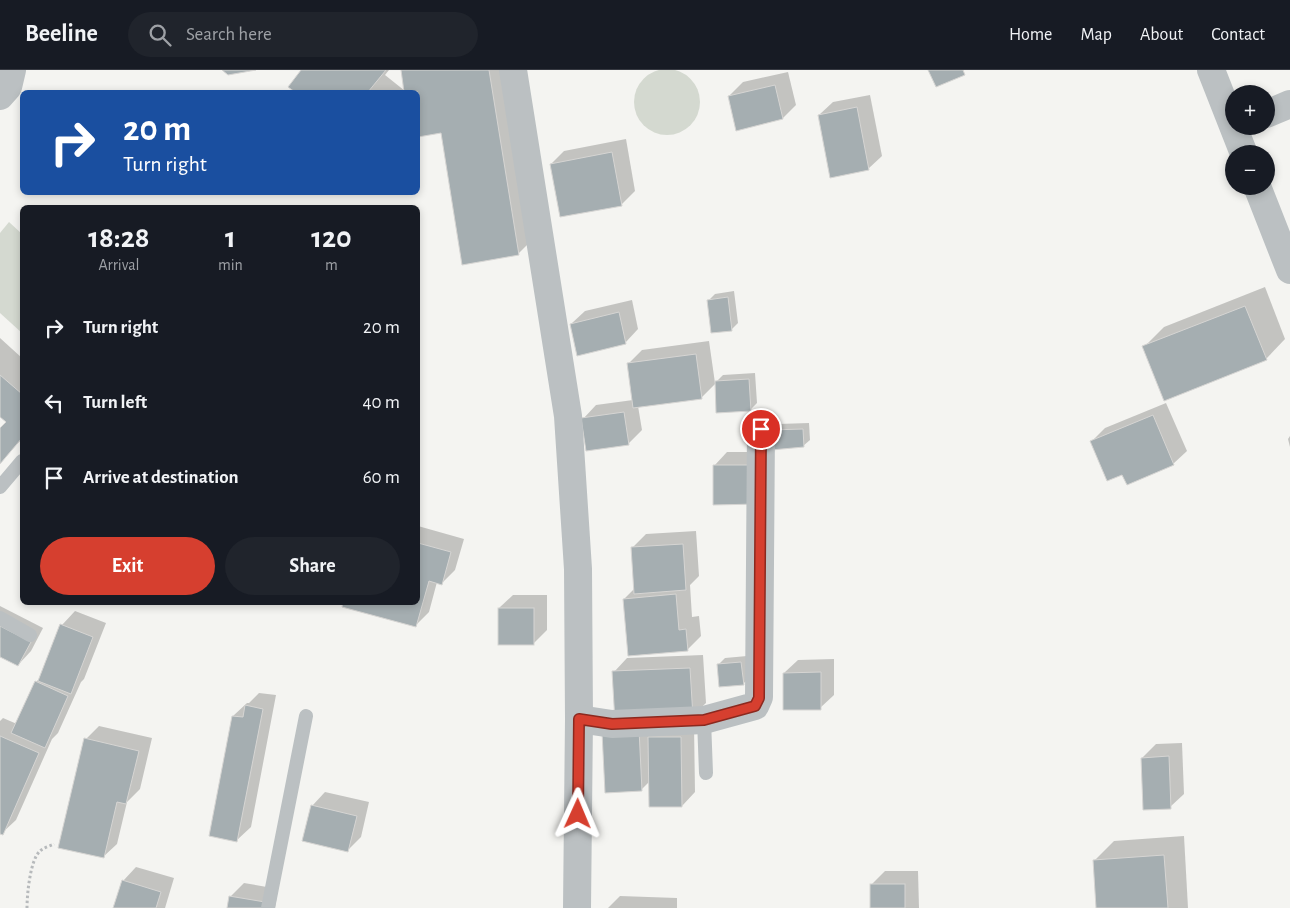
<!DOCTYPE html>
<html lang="en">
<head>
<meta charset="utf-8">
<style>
  body { margin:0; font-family:"Alegreya Sans",sans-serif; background:#20242c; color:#f1f3f6; height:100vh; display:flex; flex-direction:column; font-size:19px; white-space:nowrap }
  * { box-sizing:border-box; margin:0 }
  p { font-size:16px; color:#9ea1a6 }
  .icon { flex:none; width:28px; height:28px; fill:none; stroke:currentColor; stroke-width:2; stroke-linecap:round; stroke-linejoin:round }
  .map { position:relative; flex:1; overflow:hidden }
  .drawer { position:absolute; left:20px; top:135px; width:400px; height:400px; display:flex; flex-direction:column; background:#171b24; border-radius:8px; box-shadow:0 2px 8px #0003 }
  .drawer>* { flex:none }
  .banner { position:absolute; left:20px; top:20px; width:400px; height:105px; border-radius:8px; box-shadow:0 2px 8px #0003; background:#1a4fa0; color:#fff; overflow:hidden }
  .tools { position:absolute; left:1225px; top:15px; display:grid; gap:10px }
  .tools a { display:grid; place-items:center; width:50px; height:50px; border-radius:50%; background:#171b24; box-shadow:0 2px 8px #0003; font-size:25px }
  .pin { position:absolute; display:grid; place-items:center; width:42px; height:42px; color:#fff; margin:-21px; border:2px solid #fff; border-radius:50%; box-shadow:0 1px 5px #0007 }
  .me { position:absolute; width:55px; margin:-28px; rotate:1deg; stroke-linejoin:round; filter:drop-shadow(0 0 4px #0008) }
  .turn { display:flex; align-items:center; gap:18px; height:105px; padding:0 20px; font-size:22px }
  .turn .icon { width:65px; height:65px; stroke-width:2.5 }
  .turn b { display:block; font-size:35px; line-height:42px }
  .eta { display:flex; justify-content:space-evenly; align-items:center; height:85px; text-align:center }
  .eta b { font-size:30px; font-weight:600; line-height:35px }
  .cta { display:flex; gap:10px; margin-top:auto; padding:10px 20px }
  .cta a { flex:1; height:58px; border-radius:30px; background:#d63f2f; color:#fff; font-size:20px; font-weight:600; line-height:58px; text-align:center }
  .cta a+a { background:#20242c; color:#f1f3f6 }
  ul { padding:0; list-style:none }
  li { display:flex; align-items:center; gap:15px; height:75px; padding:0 20px }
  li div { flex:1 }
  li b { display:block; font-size:19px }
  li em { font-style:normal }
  header { display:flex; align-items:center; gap:30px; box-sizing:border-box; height:70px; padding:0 25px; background:#171b24; border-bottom:1px solid #363941 }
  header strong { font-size:24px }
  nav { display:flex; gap:28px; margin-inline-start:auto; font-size:18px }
  .search { width:350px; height:45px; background:#20242c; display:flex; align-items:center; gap:12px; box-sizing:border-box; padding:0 18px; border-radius:28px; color:#9ea1a6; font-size:19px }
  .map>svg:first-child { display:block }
</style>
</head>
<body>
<header>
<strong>Beeline</strong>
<div class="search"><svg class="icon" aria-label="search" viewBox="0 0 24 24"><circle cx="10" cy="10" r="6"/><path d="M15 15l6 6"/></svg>Search here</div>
<nav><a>Home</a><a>Map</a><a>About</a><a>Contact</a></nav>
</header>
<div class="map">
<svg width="1290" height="838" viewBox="0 0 1290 838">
  <rect width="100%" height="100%" fill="#f4f4f1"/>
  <g fill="#d4d9d0">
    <circle cx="667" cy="32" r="33"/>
    <path d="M9,152L22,164V263L0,243V163Z"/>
  </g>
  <g fill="#0003">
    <path d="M302,0H389L385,5L405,21L403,22H297L289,17Z"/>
    <path d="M402,0H517L543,159L518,184L442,61L418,65V22H405Z"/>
    <path d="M788,2L796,35L783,48L729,26L743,12Z"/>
    <path d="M870,25L882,86L868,99L819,45L833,32Z"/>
    <path d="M626,69L635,121L622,134L561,146L551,94L564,81Z"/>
    <path d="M1265,217L1285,269L1266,289L1144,277L1164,257Z"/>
    <path d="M734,221L738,253L731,260L709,230L715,224Z"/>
    <path d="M632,230L638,259L625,273L571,254L585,241Z"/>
    <path d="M0,268L22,288V369L0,392V360L7,351L0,345Z"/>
    <path d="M709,271L715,313L723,305L755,303L757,333L750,340L716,313L701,328L638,336L642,360L628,374L583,349L596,335L633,330L628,294L642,280Z"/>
    <path d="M1166,333L1187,381L1173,394L1123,403L1092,371L1105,358Z"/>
    <path d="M809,353L810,370L803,376L771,361L778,354Z"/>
    <path d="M1290,366V377L1288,369Z"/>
    <path d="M727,382H769L770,419L714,396Z"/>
    <path d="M418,456L464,469L455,500L442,513L437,512L429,542L415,556L418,532Z"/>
    <path d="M696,461L699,506L690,515L692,547L699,546L701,566L687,580L624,529L635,518L633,477L646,464Z"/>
    <path d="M513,525H547V560L533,574L499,538Z"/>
    <path d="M0,536L43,558L31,581L18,595L0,586Z"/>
    <path d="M75,541L106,553L84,609L81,612L58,663L52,669L16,750L2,763L0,762V651L3,648L17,654L36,612L41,607L62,555Z"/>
    <path d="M703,585L706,633L692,646L694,654L695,722L682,736L650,711L642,719L616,649L614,602L627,588Z"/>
    <path d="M747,586L750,607L743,614L718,595L725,588Z"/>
    <path d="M834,589V625L820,638L784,603L798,590Z"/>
    <path d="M259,623L276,625L251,757L237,770L233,646L247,633H249Z"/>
    <path d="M99,656L152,668L140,719L127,732L117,774L103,787L86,669Z"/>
    <path d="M1182,673L1184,724L1170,737L1142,688L1156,674Z"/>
    <path d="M325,722L369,732L361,767L348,780L312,736Z"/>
    <path d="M1184,766L1188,838H1097L1094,791L1114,771Z"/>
    <path d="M136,797L174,808L165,838H115L123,811Z"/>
    <path d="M885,801H918L919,838H872L871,815Z"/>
    <path d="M244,813L278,819L275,838H228L230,827Z"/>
    <path d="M620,826L677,828V838H608Z"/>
  </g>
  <g fill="#a5aeb1" stroke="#d6d5d3">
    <path d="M222,0H256L228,5Z"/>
    <path d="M301,0H386L368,22H295L288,17Z"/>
    <path d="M401,0H489L519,185L462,195L441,63L418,67V22H404Z"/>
    <path d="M928,0H963L965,5L936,17Z"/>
    <path d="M775,15L783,49L736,61L728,26Z"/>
    <path d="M857,37L869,100L830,108L818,45Z"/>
    <path d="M612,82L622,136L560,147L550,94Z"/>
    <path d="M728,227L732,261L711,263L707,230Z"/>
    <path d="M1245,236L1267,290L1164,331L1142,276Z"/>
    <path d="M619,242L626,274L577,286L570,254Z"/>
    <path d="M696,284L702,329L633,338L627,293Z"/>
    <path d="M0,305L22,324V368L0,394V358L6,352L0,347Z"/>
    <path d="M749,309L751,341L716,343L715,311Z"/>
    <path d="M624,342L629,375L586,381L581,348Z"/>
    <path d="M1153,345L1174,395L1127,415L1122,405L1107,411L1090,371Z"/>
    <path d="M803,359L804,377L771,380L770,360Z"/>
    <path d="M713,395H756L757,434L713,435Z"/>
    <path d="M418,473L451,482L442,515L429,511L416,557L342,537L343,532H418Z"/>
    <path d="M683,474L686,520L634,524L631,477Z"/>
    <path d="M676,524L679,560L686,559L688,581L628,586L623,529Z"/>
    <rect x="498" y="538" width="36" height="37"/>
    <path d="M60,554L93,567L71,624L38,611Z"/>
    <path d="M0,556L31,572L18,596L0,587Z"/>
    <path d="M741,592L744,615L719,617L717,594Z"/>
    <path d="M690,598L693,647L615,652L612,601Z"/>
    <path d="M821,602V640H783V603Z"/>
    <path d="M35,611L68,626L45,678L11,663Z"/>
    <path d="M245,635L263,639L237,772L209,766L232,646L243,647Z"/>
    <path d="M639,659L642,721L605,723L602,662Z"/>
    <path d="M0,666L39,683L3,765L0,764Z"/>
    <path d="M648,667H681L682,737H649Z"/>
    <path d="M84,668L139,681L126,734L117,732L104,788L58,778Z"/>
    <path d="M1169,686L1171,739L1143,740L1141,688Z"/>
    <path d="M311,735L357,746L348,782L302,771Z"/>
    <path d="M1164,785L1168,838H1096L1093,790Z"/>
    <path d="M122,810L161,822L156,838H113Z"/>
    <rect x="870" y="814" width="35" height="24"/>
    <path d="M229,826L265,832L264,838H227Z"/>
  </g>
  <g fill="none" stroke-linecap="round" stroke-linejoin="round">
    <path stroke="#b7babc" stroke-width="3" stroke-dasharray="2.5 2.5" stroke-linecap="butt" d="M27,838C27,825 30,790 40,781C43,778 50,776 54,774"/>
    <g stroke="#bbc0c2" stroke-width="14">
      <path d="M0,417L22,391"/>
      <path d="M0,548L30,565"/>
      <path d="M704,650L706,703"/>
      <path d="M268,838L306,646"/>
    </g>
    <g stroke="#bbc0c2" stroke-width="28">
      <path d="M513,0L568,346L578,499L579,649L577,838"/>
      <path d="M1211,0L1244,84"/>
      <path d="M0,26L8,17L12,0"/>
      <path d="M1266,44L1290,34"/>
      <path d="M1257,116L1290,200"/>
      <path d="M579,649L612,654L704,650L755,636L759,627L761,359"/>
    </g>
  </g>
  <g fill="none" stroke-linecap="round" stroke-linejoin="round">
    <defs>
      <path id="route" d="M578,744L579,649L612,654L704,650L755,636L759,628L761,359"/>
    </defs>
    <use href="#route" stroke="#8b291f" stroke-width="12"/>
    <use href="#route" stroke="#d63f2f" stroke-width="9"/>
  </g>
</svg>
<div class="tools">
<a>+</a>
<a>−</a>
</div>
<div class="pin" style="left:761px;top:359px;background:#d93025"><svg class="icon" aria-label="arrive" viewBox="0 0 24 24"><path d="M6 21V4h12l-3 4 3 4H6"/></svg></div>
<svg class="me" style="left:578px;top:744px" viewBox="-20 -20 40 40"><path d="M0-17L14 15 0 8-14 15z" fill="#d63f2f" stroke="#fff" stroke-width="4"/></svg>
<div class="banner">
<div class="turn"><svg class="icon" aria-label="right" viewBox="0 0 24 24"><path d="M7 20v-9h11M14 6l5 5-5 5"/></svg><div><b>20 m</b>Turn right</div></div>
</div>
<section class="drawer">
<div class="eta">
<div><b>18:28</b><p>Arrival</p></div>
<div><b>1</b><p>min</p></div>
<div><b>120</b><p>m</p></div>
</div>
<ul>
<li><svg class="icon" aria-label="right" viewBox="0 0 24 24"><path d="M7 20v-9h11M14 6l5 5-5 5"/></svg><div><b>Turn right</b></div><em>20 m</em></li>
<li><svg class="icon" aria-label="left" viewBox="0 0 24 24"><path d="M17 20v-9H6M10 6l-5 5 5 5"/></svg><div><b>Turn left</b></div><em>40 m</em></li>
<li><svg class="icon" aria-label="arrive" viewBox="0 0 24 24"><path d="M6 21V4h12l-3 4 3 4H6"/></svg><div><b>Arrive at destination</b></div><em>60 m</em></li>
</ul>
<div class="cta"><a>Exit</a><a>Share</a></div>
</section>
</div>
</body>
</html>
